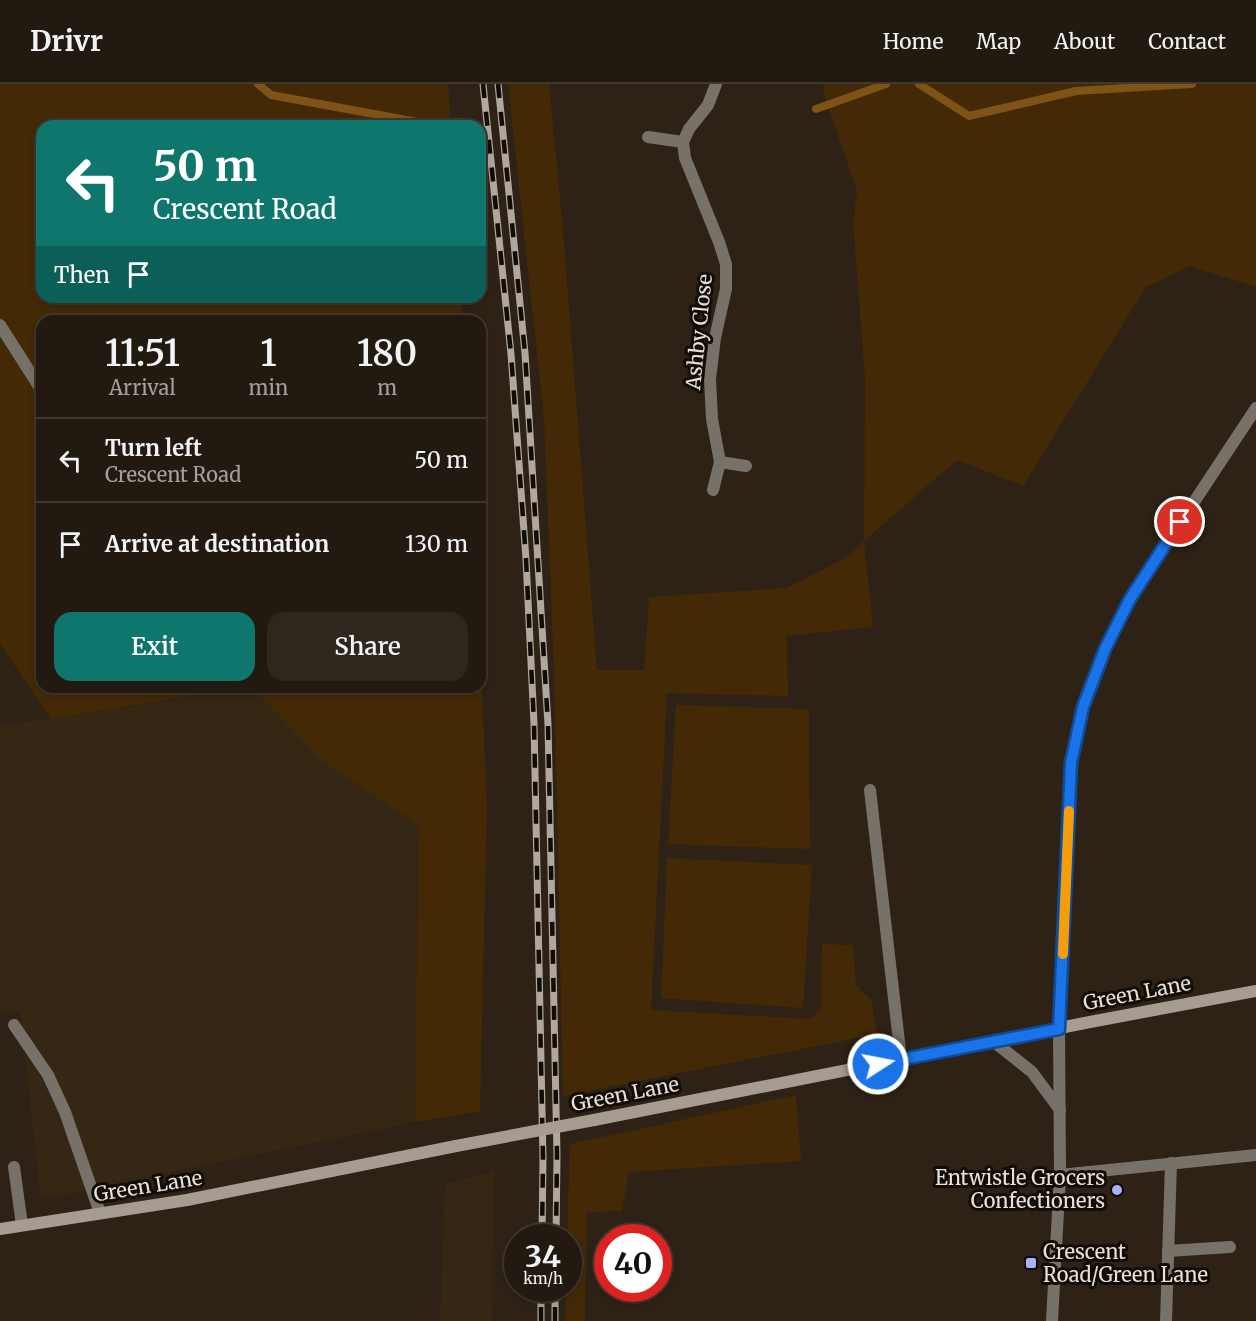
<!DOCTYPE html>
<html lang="en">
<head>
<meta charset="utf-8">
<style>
  body { margin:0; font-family:Merriweather,serif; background:#2e271e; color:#f1f3f6; height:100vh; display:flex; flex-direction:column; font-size:22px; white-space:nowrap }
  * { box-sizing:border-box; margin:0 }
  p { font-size:20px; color:#a2a19f }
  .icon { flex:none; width:33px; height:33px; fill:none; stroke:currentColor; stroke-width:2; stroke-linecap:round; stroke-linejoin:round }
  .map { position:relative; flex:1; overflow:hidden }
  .details { position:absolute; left:36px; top:231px; width:450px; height:378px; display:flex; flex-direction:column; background:#221a10; border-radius:18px; box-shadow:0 3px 9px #0003,0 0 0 2px #3f3830 }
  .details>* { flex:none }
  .hud { position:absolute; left:36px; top:36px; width:450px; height:183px; border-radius:18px; box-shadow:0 3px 9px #0003,0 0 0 2px #3f3830; background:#0f766e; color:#fff; overflow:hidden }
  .speed { position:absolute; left:504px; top:1140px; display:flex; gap:12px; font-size:30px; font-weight:700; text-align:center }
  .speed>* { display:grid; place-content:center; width:78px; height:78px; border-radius:50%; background:#221a10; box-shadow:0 3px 9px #0003,0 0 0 2px #3f3830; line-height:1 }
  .speed small { font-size:15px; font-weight:400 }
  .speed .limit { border:9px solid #d22; background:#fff; color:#111 }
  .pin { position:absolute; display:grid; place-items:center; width:51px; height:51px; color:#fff; margin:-26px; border:3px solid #fff; border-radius:50%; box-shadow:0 2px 6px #0007 }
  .me { position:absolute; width:66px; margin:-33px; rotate:79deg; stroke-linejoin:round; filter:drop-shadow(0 0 4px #0008) }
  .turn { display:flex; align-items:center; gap:21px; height:126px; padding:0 18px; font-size:27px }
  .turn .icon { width:78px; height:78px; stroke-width:2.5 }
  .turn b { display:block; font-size:42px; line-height:51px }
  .then { display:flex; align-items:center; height:57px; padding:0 18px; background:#0003; gap:12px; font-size:22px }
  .eta { display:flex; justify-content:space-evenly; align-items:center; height:102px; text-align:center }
  .eta b { font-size:36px; font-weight:600; line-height:42px }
  .primary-button { display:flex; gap:12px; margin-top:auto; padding:12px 18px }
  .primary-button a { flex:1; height:69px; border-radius:18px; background:#0f766e; color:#fff; font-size:24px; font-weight:600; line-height:69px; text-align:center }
  .primary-button a+a { background:#2e271e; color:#f1f3f6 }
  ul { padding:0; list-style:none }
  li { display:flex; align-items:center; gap:18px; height:84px; padding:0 18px; border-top:2px solid #3f3830 }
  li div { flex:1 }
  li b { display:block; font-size:22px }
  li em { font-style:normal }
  header { display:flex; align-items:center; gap:36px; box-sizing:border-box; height:84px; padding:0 30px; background:#221a10; border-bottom:2px solid #3f3830 }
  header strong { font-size:28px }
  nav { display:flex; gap:33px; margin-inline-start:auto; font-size:21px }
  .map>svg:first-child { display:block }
</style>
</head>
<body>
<header>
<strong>Drivr</strong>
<nav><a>Home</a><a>Map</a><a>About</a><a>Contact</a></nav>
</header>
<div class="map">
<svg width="1256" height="1237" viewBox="0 0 1256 1237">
  <rect width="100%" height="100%" fill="#2d2215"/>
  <g fill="#362714">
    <path d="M202,603H251L322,677L420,741L415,1038L41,1115L20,927L0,929V641L51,635L197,612Z"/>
    <path d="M494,1087L492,1237H440L445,1100Z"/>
  </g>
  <g fill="#432906">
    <path d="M0,0H448L451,42H42V213H461L462,237H42V603H202L197,611L51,635L0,560Z"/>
    <path d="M508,0H549L563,146L597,586H644L649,513L786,504L845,474L864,457L865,293L853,139L857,107L824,11L823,0H1256V203L1190,182L1146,203L1023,402L957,376L864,457L873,543L787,552L788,612L667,609L651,926L810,935L821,925L822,860L853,861L856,901L871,916L877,950L563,1012L554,586L544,335Z"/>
    <path d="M480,566L487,721L480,1027L415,1038L419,741L322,677L251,603H480Z"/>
    <path d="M676,621L809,625L810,765L668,760Z"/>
    <path d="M667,774L812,781L803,924L661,914Z"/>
    <path d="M796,1011L801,1077L629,1088L622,1127L587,1128L585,1237H565L566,1205L568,1204L567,1153L570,1060Z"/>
  </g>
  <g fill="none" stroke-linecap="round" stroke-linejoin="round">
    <g stroke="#7f5215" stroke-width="8">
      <path d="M258,0L271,11L439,42"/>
      <path d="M919,0L969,32L1076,7L1192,0"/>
      <path d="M816,25L886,0"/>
    </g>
    <g stroke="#77716a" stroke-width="12">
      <path d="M0,241L42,307"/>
      <path d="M870,706L901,975"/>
      <path d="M14,941L48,991L65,1028L100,1129"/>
      <path d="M14,1083L22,1141"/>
      <path d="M1060,1091L1256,1071"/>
      <path d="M1168,1167L1230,1163"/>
      <path d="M1166,1237L1171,1079"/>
    </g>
    <g stroke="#77716a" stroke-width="12">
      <path d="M648,53L683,58"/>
      <path d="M720,378L746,382"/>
      <path d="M713,406L720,378L712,335L710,295L715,254L726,205V180L719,158L685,74L683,58L689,45L708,21L716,0"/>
      <path d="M993,957L1032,988L1060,1026"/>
      <path d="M1052,1237L1060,1091L1059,945L1071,679L1083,623L1105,565L1130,515L1256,324"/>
    </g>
    <g stroke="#a69c92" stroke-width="12">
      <path d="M594,1036L1090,938L1256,907"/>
      <path d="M0,1145L187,1116L456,1062"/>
    </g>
    <defs>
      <g id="rail">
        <path d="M483,0L511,270L526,475L534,640L543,1074L542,1154"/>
        <path d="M498,0L525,269L548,640L557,1071L556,1154"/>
        <path d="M541,1237V1204"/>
        <path d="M555,1237V1204"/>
      </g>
    </defs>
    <use href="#rail" stroke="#b0a89d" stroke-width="7"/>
    <use href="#rail" stroke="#110c07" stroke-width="4.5" stroke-dasharray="14" stroke-linecap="butt"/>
    <path stroke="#a69c92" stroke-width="12" d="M456,1062L594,1036"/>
  </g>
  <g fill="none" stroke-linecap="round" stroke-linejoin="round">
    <defs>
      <path id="route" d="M878,980L1059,945L1071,679L1083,623L1105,565L1130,515L1180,438"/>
    </defs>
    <use href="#route" stroke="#114b97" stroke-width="15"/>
    <use href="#route" stroke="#1a73e8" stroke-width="10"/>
    <path stroke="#f59e0b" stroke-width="10" d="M1063,870L1069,727"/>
  </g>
  <g fill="#a9b0fc" stroke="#110c07" stroke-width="2">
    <circle cx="1117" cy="1106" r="6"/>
    <rect x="1025" y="1173" width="12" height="12" rx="3"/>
  </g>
  <g text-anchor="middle" stroke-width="6" stroke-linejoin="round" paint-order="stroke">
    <g font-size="20" fill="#e9e1d8" stroke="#110c07">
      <text transform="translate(699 248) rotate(-84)" y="7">Ashby Close</text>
      <text transform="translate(1137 909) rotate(-11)" y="7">Green Lane</text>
      <text transform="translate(625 1010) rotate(-11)" y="7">Green Lane</text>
      <text transform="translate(148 1102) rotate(-9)" y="7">Green Lane</text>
    </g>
    <g font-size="20" fill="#e9e1d8" stroke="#110c07" text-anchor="end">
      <text x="1105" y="1101">Entwistle Grocers<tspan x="1105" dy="23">Confectioners</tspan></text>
      <text x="1043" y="1175" text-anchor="start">Crescent<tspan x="1043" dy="23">Road/Green Lane</tspan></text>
    </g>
  </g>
</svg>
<div class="speed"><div>34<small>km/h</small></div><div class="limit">40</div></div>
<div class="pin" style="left:1180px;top:438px;background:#d93025"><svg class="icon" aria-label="arrive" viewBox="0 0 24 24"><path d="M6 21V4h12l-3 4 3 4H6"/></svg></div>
<svg class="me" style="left:878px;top:980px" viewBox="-20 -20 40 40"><circle r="17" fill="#1a73e8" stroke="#fff" stroke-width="3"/><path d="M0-11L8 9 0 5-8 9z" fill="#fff"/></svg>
<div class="hud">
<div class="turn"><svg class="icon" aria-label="left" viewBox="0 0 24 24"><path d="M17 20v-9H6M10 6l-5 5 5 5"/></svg><div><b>50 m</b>Crescent Road</div></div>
<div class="then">Then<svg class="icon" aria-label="arrive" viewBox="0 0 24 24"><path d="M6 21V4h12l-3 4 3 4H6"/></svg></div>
</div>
<section class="details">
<div class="eta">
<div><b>11:51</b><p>Arrival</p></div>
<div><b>1</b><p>min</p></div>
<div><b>180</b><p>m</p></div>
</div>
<ul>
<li><svg class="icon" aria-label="left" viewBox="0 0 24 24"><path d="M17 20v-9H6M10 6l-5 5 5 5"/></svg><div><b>Turn left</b><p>Crescent Road</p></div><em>50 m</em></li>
<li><svg class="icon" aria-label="arrive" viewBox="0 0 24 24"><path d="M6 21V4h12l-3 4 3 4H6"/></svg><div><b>Arrive at destination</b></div><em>130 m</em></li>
</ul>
<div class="primary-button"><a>Exit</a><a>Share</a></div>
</section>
</div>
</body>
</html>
